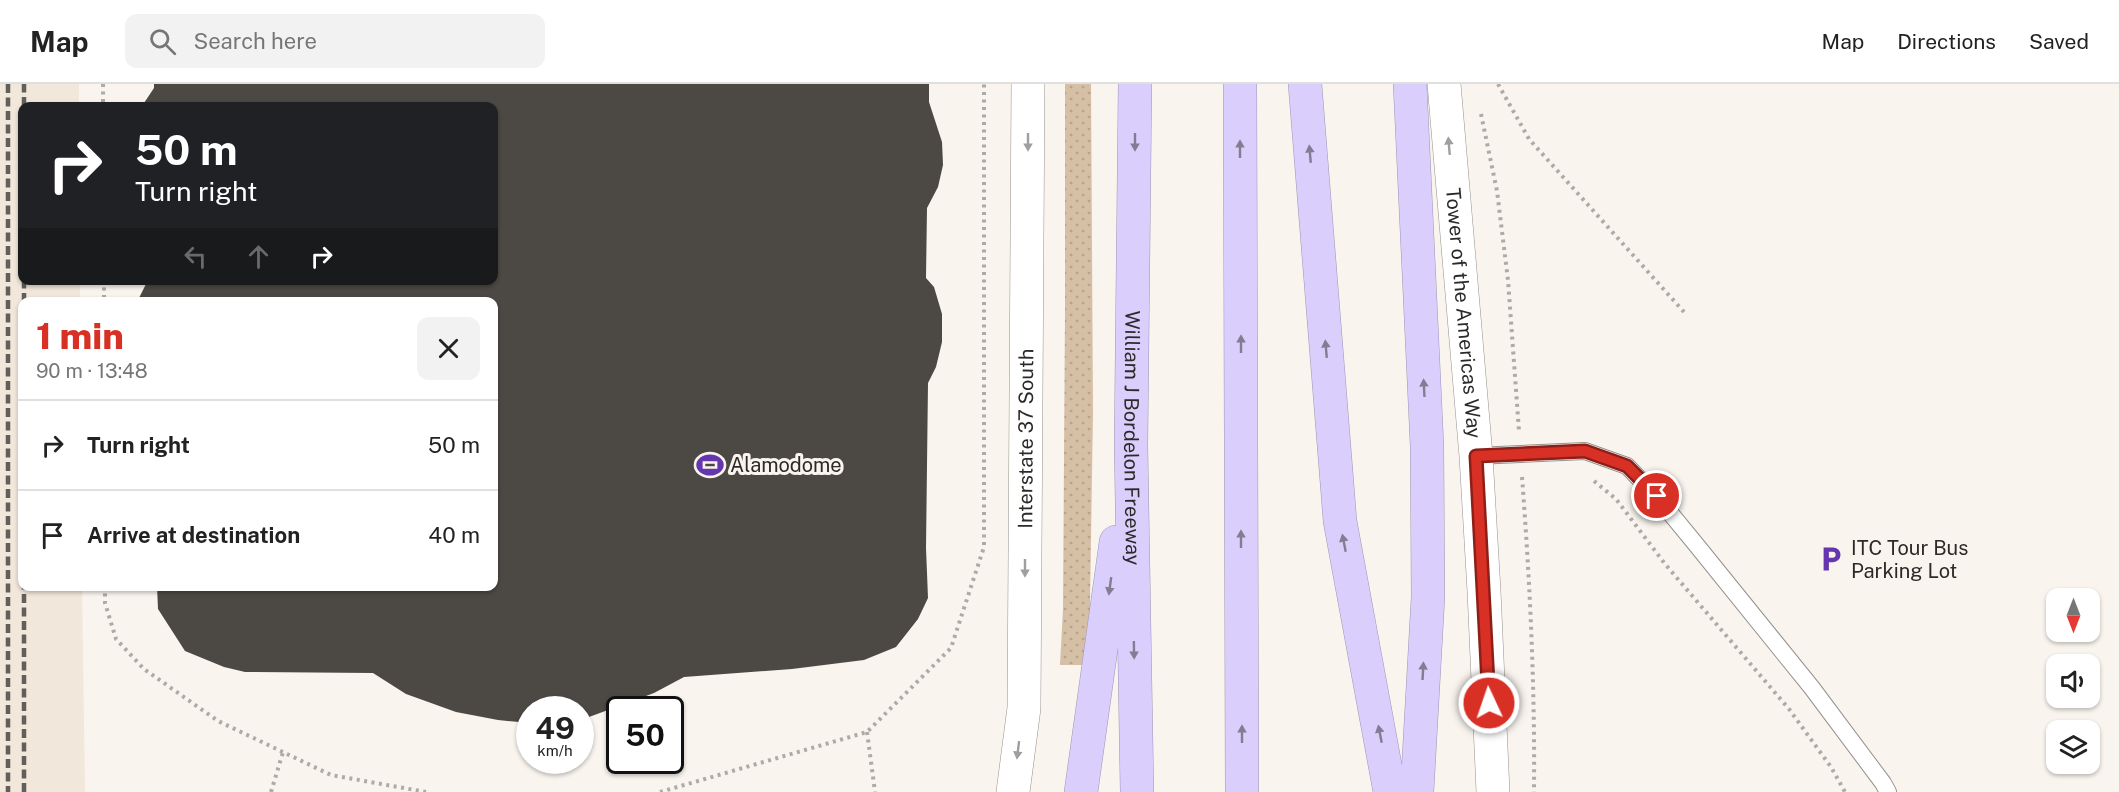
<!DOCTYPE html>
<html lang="en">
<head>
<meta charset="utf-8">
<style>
  body { margin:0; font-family:"Public Sans",sans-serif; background:#f2f2f2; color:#222; height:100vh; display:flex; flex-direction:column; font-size:22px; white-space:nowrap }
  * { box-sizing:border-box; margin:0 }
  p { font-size:20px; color:#767676 }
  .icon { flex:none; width:33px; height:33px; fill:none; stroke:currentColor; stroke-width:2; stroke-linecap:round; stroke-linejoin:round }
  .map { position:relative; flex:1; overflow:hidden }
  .drawer { position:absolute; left:18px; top:213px; width:480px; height:294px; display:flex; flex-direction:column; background:#fff; border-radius:12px; box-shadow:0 2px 4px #0004 }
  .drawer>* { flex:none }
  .hud { position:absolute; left:18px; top:18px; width:480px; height:183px; border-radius:12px; box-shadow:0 2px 4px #0004; background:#202124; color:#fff; overflow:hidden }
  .needle { width:39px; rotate:180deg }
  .fabs { position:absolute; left:2046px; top:504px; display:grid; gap:12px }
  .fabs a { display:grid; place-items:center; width:54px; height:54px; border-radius:12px; background:#fff; box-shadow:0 2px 4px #0004; font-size:30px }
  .speed { position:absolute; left:516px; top:612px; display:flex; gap:12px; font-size:30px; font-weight:700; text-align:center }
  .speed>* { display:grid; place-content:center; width:78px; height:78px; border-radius:50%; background:#fff; box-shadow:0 2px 4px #0004; line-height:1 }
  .speed small { font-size:15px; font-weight:400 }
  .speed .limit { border:3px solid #111; border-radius:9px; background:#fff; color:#111 }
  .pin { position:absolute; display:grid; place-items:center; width:51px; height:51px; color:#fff; margin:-26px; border:3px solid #fff; border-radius:50%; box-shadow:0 2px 6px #0007 }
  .me { position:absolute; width:66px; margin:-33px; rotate:357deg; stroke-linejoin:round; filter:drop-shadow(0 0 4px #0008) }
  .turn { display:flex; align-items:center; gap:21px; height:126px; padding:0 18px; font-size:27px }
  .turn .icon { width:78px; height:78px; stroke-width:2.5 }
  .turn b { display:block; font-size:42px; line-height:51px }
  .lanes { display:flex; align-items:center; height:57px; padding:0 18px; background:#0003; justify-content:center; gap:30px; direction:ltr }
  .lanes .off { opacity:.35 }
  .round { display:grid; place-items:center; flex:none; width:63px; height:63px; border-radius:12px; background:#f2f2f2 }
  .summary { display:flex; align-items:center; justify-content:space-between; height:102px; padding:0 18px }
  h1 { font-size:36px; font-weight:800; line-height:45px; color:#d93025 }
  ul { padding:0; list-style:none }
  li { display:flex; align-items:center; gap:18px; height:90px; padding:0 18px; border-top:2px solid #e0e0e0 }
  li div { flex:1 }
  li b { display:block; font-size:22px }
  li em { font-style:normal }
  header { display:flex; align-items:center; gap:36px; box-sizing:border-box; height:84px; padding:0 30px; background:#fff; border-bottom:2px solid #e0e0e0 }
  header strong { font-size:28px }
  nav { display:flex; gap:33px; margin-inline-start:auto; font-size:21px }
  .search { width:420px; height:54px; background:#f2f2f2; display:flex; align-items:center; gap:15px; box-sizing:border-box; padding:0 21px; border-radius:12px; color:#767676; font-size:22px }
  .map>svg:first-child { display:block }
</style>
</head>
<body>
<header>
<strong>Map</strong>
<div class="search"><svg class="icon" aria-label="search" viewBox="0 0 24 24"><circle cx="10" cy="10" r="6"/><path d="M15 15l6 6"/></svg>Search here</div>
<nav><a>Map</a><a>Directions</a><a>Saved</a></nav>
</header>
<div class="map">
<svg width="2119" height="708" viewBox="0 0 2119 708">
  <defs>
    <pattern id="grass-dots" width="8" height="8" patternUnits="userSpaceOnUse" patternTransform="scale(1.5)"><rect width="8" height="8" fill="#d5bfa5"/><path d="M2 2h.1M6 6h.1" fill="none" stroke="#b7a48e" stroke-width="1.8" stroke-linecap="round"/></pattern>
  </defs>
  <rect width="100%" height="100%" fill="#f9f4ee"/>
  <path fill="#f1e7db" d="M0,0H79V22H22V196L80,197V217L22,218V502L82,503L85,708H0Z"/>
  <path fill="url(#grass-dots)" d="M1065,0H1091L1093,328L1089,581H1060L1063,525L1065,228Z"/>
  <path fill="#4c4843" d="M154,0H929V18L942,58L943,81L938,103L927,124L926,194L934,203L942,230V258L936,283L928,299L926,464L928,514L918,535L896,563L864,576L792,585L684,593L654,609L589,633L580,634V626H530V639L498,636L456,628L406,610L373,589L245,588L224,583L185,567L158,525L157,502H494V218H137L148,196H494V22H142L154,4Z"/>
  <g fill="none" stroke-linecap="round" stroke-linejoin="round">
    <defs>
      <path id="lane" d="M1476,372L1585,367L1627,382L1657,413L1694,458L1812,604L1883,699L1888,708"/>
      <g id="secondary">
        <path id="s1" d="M1444,0L1476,372L1484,507L1493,708"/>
        <path id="s2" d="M1013,708L1024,624L1028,0"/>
      </g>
      <g id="highway">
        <path id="s3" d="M1135,0L1131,361L1137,708"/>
        <path d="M1240,0L1242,708"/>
        <path d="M1305,0L1340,437L1390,708"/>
        <path d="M1410,0L1427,362L1428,513L1417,708"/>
        <path d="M1081,708L1116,458"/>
      </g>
    </defs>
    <use href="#lane" stroke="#95918c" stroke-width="18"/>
    <use href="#secondary" stroke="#95918c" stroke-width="34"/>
    <use href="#highway" stroke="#9d95b2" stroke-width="34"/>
    <g stroke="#aeaaa6" stroke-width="4" stroke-dasharray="3 4.5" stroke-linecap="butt">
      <path d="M103,0V22"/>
      <path d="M1498,0L1529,55L1684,228"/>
      <path d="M1481,30L1497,107L1508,196L1519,347"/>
      <path d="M104,196V218"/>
      <path d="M1522,393C1530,498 1535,603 1534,708"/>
      <path d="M1594,397L1616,415L1665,480L1789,625L1831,683L1845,708"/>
      <path d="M105,502V519L116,555L144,585L218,637L331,691L426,708"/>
      <path d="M867,648L875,708"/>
      <path d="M271,708L283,668"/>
      <path d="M660,708L867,648L951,564L984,463V0"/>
    </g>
    <use href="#lane" stroke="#fff" stroke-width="16"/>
    <use href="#secondary" stroke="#fff" stroke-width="33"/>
    <use href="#highway" stroke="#dacefd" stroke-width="33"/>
    <g stroke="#615e5b" stroke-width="4.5" stroke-dasharray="9 4.5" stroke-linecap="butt">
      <path d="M8,0V708"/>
      <path d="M24,22V0"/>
      <path d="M24,218V196"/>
      <path d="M24,708V502"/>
    </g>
  </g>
  <defs><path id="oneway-solid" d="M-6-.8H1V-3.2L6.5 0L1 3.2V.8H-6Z" transform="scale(1.5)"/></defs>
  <g fill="#a09f9e">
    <use href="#oneway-solid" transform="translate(1028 58) rotate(90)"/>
    <use href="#oneway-solid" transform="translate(1449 62) rotate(-95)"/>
    <use href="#oneway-solid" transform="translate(1025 484) rotate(90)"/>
    <use href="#oneway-solid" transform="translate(1018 666) rotate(97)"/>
  </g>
  <g fill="#837c92">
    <use href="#oneway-solid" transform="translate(1135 58) rotate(90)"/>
    <use href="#oneway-solid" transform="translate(1240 65) rotate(-90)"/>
    <use href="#oneway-solid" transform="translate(1310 70) rotate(-95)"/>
    <use href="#oneway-solid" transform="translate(1241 260) rotate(-90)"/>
    <use href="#oneway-solid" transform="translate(1326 265) rotate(-95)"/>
    <use href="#oneway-solid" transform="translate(1424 304) rotate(-93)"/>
    <use href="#oneway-solid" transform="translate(1241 455) rotate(-90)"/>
    <use href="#oneway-solid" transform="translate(1344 459) rotate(-101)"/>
    <use href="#oneway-solid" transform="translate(1110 502) rotate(98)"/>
    <use href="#oneway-solid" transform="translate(1134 566) rotate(89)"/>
    <use href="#oneway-solid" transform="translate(1423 587) rotate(-87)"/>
    <use href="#oneway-solid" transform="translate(1242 650) rotate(-90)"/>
    <use href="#oneway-solid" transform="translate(1380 650) rotate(-101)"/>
  </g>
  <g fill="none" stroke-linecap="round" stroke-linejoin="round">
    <defs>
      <path id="route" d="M1489,619L1476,372L1585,367L1627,382L1657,412"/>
    </defs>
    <use href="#route" stroke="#8d1f18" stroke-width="15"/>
    <use href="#route" stroke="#d93025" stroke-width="10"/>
  </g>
  <defs>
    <symbol id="stadium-bare" viewBox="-9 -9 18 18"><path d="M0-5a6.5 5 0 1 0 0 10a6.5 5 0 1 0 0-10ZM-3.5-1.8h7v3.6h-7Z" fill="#6536ae" stroke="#f9f4ee" stroke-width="2.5" paint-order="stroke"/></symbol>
    <symbol id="parking-bare" viewBox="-9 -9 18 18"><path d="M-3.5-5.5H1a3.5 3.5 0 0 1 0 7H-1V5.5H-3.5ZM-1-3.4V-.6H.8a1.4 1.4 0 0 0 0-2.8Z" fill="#6536ae" stroke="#f9f4ee" stroke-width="2.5" paint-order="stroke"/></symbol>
  </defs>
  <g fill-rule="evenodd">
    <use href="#stadium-bare" x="691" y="362" width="38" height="38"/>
    <use href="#parking-bare" x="1812" y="456" width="38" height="38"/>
  </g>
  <g text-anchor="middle" stroke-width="6" stroke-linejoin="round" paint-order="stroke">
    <g font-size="20" fill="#2c2a28" stroke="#f9f4ee">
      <text dy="7" stroke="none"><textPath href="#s1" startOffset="230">Tower of the Americas Way</textPath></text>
      <text dy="7" stroke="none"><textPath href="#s2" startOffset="354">Interstate 37 South</textPath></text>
      <text dy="7" stroke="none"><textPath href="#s3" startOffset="354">William J Bordelon Freeway</textPath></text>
    </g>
    <g font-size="20" fill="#2c2a28" stroke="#f9f4ee" text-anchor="start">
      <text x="730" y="388">Alamodome</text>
      <text x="1851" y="471">ITC Tour Bus<tspan x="1851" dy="23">Parking Lot</tspan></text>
    </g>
  </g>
</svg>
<div class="fabs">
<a><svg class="needle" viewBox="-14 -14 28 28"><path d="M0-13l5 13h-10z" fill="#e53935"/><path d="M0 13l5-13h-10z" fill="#767676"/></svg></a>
<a><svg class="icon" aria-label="sound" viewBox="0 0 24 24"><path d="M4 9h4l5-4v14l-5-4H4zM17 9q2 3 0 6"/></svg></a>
<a><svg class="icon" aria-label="layers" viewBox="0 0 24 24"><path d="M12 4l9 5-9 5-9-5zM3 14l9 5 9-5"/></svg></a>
</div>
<div class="speed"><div>49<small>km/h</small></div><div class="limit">50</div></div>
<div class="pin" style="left:1657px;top:412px;background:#d93025"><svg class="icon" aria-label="arrive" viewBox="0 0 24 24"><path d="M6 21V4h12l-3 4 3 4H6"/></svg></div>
<svg class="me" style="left:1489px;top:619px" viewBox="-20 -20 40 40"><circle r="17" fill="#d93025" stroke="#fff" stroke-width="3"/><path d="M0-11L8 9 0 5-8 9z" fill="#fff"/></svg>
<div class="hud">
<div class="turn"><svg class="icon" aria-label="right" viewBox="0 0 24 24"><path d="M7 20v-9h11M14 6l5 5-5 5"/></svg><div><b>50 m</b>Turn right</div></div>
<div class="lanes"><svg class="icon off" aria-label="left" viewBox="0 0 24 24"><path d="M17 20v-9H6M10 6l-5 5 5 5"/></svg><svg class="icon off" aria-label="ahead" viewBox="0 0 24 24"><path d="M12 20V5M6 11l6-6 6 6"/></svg><svg class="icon" aria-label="right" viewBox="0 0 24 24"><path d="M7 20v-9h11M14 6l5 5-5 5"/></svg></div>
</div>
<section class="drawer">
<div class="summary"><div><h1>1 min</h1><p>90 m · 13:48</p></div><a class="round"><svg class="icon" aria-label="close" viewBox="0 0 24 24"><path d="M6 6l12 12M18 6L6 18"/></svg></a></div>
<ul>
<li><svg class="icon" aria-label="right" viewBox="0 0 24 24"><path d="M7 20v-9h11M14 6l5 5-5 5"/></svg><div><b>Turn right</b></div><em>50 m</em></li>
<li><svg class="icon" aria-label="arrive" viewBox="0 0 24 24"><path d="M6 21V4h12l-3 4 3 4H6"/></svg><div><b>Arrive at destination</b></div><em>40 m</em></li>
</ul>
</section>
</div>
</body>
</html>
